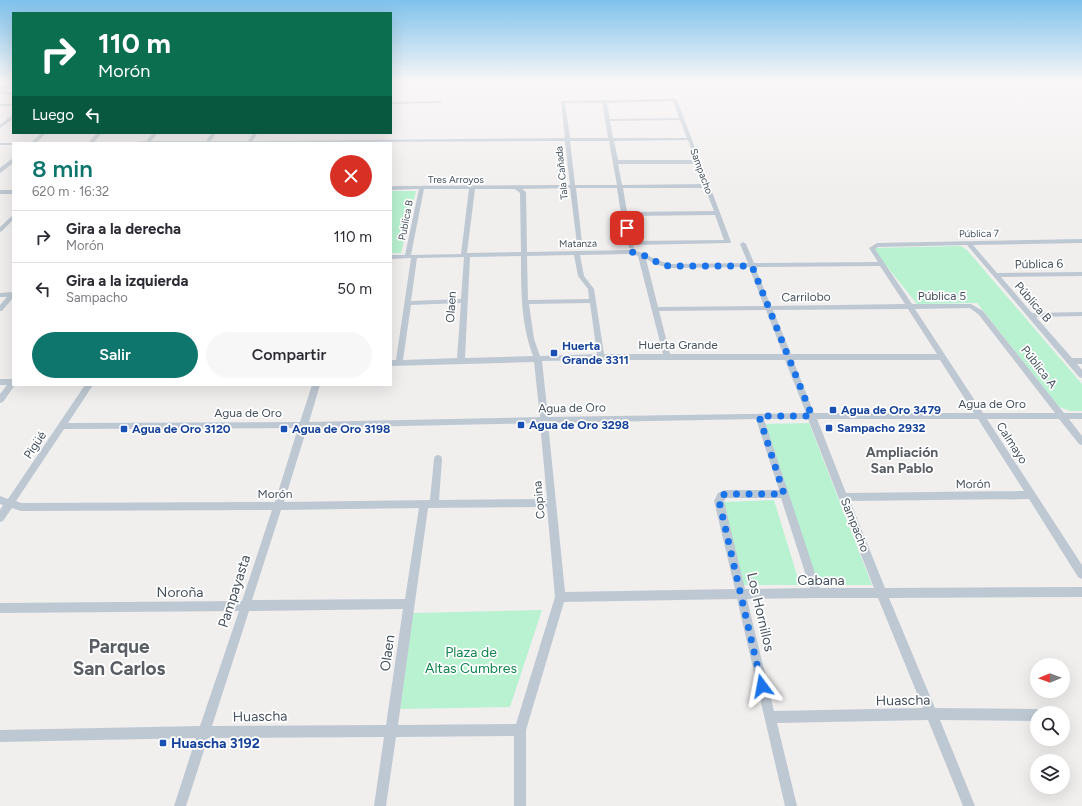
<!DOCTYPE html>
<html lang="es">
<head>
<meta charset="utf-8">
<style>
  body { margin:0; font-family:Figtree,sans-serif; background:#f7f7f7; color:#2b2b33; height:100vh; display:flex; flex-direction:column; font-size:15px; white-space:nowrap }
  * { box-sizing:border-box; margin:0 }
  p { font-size:13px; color:#7c7c81 }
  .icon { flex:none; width:22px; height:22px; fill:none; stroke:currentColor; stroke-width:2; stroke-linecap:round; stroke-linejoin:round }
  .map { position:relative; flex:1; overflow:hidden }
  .side { position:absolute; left:12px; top:142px; width:380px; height:244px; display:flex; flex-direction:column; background:#fff; border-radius:0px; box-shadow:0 4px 16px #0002 }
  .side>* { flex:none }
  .top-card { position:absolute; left:12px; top:12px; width:380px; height:122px; border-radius:0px; box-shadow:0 4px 16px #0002; background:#0b6e4f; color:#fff; overflow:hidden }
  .needle { width:26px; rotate:269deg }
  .buttons { position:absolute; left:1030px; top:658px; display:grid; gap:8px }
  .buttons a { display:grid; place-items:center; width:40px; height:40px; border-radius:50%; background:#fff; box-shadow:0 4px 16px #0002; font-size:20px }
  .pin { position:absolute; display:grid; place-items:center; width:34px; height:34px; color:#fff; margin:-17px; border-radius:8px; box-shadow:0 2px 6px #0006 }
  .me { position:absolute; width:44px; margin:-22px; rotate:347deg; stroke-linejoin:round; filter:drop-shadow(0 0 3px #0008) }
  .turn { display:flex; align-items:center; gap:14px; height:84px; padding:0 20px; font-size:18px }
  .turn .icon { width:52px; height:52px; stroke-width:2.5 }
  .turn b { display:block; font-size:28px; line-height:34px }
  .then { display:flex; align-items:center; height:38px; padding:0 20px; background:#0003; gap:8px; font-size:15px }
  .round { display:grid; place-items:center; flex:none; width:42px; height:42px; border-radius:21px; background:#f7f7f7 }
  .headline { display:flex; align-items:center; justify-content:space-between; height:68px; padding:0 20px }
  h1 { font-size:24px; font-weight:600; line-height:30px; color:#0f766e }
  .primary-button { display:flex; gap:8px; margin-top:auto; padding:8px 20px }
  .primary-button a { flex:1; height:46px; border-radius:24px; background:#0f766e; color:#fff; font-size:16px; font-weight:600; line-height:46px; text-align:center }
  .primary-button a+a { background:#f7f7f7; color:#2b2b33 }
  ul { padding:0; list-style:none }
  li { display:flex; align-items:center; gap:12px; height:52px; padding:0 20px; border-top:1px solid #e1e1e2 }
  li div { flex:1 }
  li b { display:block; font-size:15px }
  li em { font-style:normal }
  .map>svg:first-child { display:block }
</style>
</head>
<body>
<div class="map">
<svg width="1082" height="806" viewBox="0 0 1082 806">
  <rect width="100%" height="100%" fill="#f1eeee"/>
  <g fill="#b9f2d1">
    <path d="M391,191H416L401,253H391Z"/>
    <path d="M961,246L967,250L1082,384V411H1070L1059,407L977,303L917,304L872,248Z"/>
    <path d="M809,423L872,585H814L762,424Z"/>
    <path d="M774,500L800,585H742L723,502Z"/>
    <path d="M542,610L510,707L400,709L413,613Z"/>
  </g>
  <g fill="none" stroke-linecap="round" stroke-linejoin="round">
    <g fill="#bec8d2" fill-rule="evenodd">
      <path d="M13,82V85L0,90V87Z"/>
      <path d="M0,91L13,93V95L0,93Z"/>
      <path d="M675,99L677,100C695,148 713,194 731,242L730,243L634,245L633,248H629L621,214L617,188H576L582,243L579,245L577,244L570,188L522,189L526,192L527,252L632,250L643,253L657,260L670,264L748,263L740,244L743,242L746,244L754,263L878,262L869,248L877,243L1082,239V243L973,245L997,273L1082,272V276L1001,277L1032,313L1082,312V316L1036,317L1072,358H1082V364H1077L1082,370V378L1079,377L967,245L878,247L875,249L912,304H971L983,311L1064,413H1082V419H1069L1082,436V445L1079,444L1059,419H987L1082,565V579L1078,577L1029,499L850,501L885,588L1082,587V597L889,598L935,708L1037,709L1041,711L1042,713H1037V721L940,720L975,806H963L928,720L777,723L797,806H785L737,599L564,602L526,730V806H514V736L396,737L386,806H374L384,737L208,738L186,806H174L196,738L0,742V730L200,726L239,611L0,613V603L242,601L272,510L21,511L12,508L3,521L0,522V510L3,505L0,504V496L8,499L85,385H93L68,423L300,422L312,385H320L309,422L540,417L534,362L391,366V360H396L411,258L391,259V255H405L419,189L391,190V186L570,185L565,141L135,143V142L146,141L153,133H158L151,141H206L212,133H216L211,141H248L253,133H257L253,141L565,138L561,101ZM673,101L679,118L610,119L607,103ZM565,103H602L608,138H570ZM680,120L687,138H613L610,121ZM688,140L695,160H618L614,141ZM570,141H609L617,185H575ZM618,164H696L704,184L622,185ZM623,188H705L714,211L627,212ZM424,189H469L461,254L411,255ZM475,189H515L520,193L521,252L467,253ZM715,215L724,240L633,241L628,216ZM632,254L638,256L663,354H604L594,289L584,276L580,255ZM574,255L578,276L588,289L589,299L528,300L527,256ZM521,256C521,291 521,323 533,356L465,358L470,257ZM464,257L461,299L411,301L417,258ZM646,259L658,265L670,268L749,267L764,306L658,307ZM880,266L905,304L771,306L755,267ZM461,303L457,358L403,360L411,305ZM590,303L597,354L540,356L534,339L529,304ZM970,308L979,315L1055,413H983L915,309ZM908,309L937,354H791L773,310ZM766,310L783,354H670L659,311ZM601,360H785L806,413L548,417L542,361ZM793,360H940L974,413H814ZM756,419L779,490H725L718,493L714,501L735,589L565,592L548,423ZM764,419H808L874,588H820ZM817,419H978L1024,491L846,493ZM540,423L547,499L439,500L442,459L441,456L438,455L435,456L434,459L430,500L284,502L307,428ZM298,428L275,502L21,503L16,501L64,429ZM726,498H781L810,588L745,589L724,501ZM547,507L555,597L516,724L398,725L428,508ZM419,508L405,599L252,600L281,510ZM817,598H878L923,708L774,711L747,599ZM403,609L386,725L212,726L249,611Z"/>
      <path d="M440,101L442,102V103L391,104V102Z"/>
      <rect x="0" y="104" width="13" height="2"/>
      <path d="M11,116H13V119L0,128V125Z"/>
      <path d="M41,133H46L36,143H31Z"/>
      <path d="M97,133H102L93,143H88Z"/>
      <path d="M0,143H15H13V145H0Z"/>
      <path d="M13,158V163L0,173V168Z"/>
      <rect x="0" y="190" width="13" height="4"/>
      <path d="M13,215V220L2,231L0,232V227Z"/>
      <path d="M13,292V298L2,311H0V305L7,297H0V293Z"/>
      <path d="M0,379H13V385H15L3,402L0,403V394L7,385H0Z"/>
    </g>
  </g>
  <linearGradient id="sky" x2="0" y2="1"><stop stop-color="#7fc2ec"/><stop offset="0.42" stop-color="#f9f7f7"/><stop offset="1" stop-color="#f9f7f7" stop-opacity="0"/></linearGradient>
  <rect width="1082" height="194" fill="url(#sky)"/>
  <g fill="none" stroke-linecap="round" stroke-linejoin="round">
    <path stroke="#1a73e8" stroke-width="7" stroke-dasharray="0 12.6" d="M627,228L632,252L641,254L663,265L670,266H752L812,416H759L784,494H725L721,496L719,501L762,686"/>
  </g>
  <g fill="#1a4fb4" stroke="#fff" stroke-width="1.5">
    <rect x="550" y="349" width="8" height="8" rx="2"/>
    <rect x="829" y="406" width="8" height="8" rx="2"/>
    <rect x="517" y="421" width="8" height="8" rx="2"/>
    <rect x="825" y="424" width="8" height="8" rx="2"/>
    <rect x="120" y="425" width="8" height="8" rx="2"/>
    <rect x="280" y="425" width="8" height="8" rx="2"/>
    <rect x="159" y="739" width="8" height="8" rx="2"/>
  </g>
  <g text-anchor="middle" stroke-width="3.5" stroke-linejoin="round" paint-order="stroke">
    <g font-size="10" fill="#45515d" stroke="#fff">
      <text transform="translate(702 171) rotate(70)" y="4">Sampacho</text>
      <text transform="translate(561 173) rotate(-96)" y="4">Tala Cañada</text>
      <text x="456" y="183">Tres Arroyos</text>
      <text transform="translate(405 220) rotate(-79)" y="4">Publica B</text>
      <text transform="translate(979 233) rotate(-1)" y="4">Pública 7</text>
      <text transform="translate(578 243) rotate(-1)" y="4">Matanza</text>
    </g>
    <g font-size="12" fill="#45515d" stroke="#fff">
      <text transform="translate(1039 264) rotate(-1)" y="4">Pública 6</text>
      <text x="942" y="300">Pública 5</text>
      <text transform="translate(806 297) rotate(-1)" y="4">Carrilobo</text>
      <text transform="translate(1033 302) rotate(49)" y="4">Pública B</text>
      <text transform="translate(451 307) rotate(-86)" y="4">Olaen</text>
      <text x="678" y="349">Huerta Grande</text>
      <text transform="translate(1039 367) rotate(52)" y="4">Pública A</text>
      <text x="992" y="408">Agua de Oro</text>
      <text transform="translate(572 408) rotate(-1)" y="4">Agua de Oro</text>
      <text x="248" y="417">Agua de Oro</text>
      <text transform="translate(1012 443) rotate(57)" y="4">Calmayo</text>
      <text transform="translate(35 445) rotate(-56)" y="4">Pigüé</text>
      <text transform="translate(973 484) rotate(-1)" y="4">Morón</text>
      <text x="275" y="498">Morón</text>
      <text transform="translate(539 500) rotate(-95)" y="4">Copina</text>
      <text transform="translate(855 525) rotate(68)" y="4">Sampacho</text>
    </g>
    <g font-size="12" font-weight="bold" fill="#164399" stroke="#fff" text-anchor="start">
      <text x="562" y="350">Huerta<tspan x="562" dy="14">Grande 3311</tspan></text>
      <text x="841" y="414">Agua de Oro 3479</text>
      <text x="529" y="429">Agua de Oro 3298</text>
      <text x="837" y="432">Sampacho 2932</text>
      <text x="132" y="433">Agua de Oro 3120</text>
      <text x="292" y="433">Agua de Oro 3198</text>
    </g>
    <g font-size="14" font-weight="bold" fill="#5a5e64" stroke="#fff">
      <text x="902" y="457">Ampliación<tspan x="902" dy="16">San Pablo</tspan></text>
    </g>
    <g font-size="14" fill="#45515d" stroke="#fff">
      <text x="821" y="585">Cabana</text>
      <text transform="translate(234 591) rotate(-72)" y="5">Pampayasta</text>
      <text x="180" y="597">Noroña</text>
      <text transform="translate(761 612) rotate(77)" y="5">Los Hornillos</text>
      <text transform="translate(387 653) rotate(-82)" y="5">Olaen</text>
      <text transform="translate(903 700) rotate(-1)" y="5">Huascha</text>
      <text transform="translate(260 716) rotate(-1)" y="5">Huascha</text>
    </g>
    <g font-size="14" fill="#10854d" stroke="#fff">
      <text x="471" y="657">Plaza de<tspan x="471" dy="16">Altas Cumbres</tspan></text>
    </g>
    <g font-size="14" font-weight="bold" fill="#164399" stroke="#fff" text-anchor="start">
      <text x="171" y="748">Huascha 3192</text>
    </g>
    <g font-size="19" font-weight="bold" fill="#5a5e64" stroke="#fff">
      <text x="119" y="653">Parque<tspan x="119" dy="22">San Carlos</tspan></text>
    </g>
  </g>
</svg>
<div class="buttons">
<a><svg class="needle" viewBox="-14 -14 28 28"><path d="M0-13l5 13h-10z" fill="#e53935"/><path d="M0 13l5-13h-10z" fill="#7c7c81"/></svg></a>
<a><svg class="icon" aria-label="search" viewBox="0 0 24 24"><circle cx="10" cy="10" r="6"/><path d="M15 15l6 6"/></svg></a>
<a><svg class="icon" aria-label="layers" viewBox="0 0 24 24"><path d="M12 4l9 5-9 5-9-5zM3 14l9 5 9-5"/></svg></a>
</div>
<div class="pin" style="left:627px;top:228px;background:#d93025"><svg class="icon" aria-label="arrive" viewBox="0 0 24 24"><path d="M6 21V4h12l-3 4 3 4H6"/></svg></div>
<svg class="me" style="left:762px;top:686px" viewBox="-20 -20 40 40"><path d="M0-17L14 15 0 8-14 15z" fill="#1a73e8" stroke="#fff" stroke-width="4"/></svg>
<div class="top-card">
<div class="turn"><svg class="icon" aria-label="right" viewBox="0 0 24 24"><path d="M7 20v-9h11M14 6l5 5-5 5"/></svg><div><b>110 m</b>Morón</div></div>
<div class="then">Luego<svg class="icon" aria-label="left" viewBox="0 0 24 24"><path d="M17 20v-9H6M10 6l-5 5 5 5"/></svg></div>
</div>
<section class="side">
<div class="headline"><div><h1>8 min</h1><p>620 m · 16:32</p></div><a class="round" style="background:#d93025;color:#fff"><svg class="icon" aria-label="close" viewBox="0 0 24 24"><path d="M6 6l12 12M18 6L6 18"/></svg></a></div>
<ul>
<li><svg class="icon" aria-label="right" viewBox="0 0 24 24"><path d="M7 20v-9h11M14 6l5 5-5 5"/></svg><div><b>Gira a la derecha</b><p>Morón</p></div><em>110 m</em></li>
<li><svg class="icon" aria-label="left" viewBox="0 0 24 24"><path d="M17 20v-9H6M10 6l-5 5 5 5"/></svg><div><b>Gira a la izquierda</b><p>Sampacho</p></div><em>50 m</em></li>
</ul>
<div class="primary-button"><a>Salir</a><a>Compartir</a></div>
</section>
</div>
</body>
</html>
